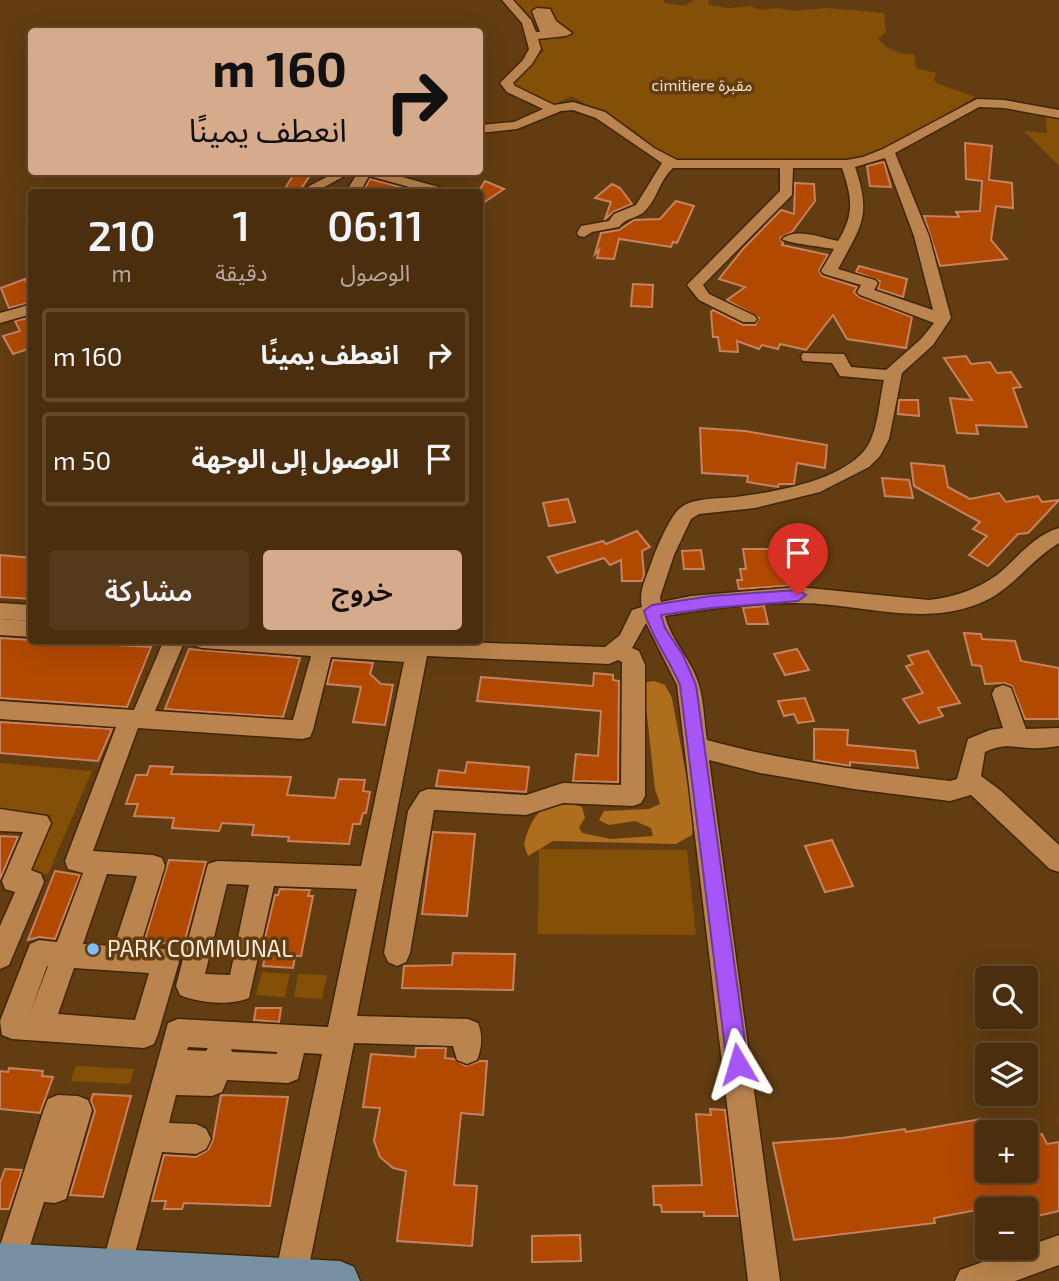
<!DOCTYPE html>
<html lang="ar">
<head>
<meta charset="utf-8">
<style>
  body { margin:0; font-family:"Exo 2","Noto Sans Arabic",sans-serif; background:#543a1b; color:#f1f3f6; direction:rtl; height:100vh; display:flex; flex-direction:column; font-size:26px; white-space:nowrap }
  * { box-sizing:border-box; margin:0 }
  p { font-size:23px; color:#b2a89d }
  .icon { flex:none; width:38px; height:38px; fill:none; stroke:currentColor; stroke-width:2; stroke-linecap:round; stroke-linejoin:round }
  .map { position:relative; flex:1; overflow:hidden; direction:ltr }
  .panel { position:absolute; left:28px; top:189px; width:455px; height:455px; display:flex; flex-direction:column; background:#4a2e0d; border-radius:7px; box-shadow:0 7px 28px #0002,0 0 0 2px #614a2e; direction:rtl }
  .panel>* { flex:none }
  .banner { position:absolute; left:28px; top:28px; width:455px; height:147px; border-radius:7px; box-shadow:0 7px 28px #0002,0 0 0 2px #614a2e; direction:rtl; background:#d6ab8b; color:#111; overflow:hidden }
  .tools { position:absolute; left:975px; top:966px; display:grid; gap:14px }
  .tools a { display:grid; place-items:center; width:63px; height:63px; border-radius:7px; background:#4a2e0d; box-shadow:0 7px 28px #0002,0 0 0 2px #614a2e; font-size:35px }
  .pin { position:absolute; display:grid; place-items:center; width:60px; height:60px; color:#fff; margin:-72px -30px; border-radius:50% 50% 50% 0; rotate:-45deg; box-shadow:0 0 7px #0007 }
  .pin .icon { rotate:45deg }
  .me { position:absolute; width:77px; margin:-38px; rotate:353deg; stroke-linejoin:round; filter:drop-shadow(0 0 5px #0008) }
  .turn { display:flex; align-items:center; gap:24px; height:147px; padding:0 21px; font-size:32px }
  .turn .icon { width:91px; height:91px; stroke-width:2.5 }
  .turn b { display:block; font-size:49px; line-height:60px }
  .eta { display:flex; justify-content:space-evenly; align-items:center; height:119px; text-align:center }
  .eta b { font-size:42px; font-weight:600; line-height:49px }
  .cta { display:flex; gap:14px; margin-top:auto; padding:14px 21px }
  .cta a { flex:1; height:80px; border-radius:7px; background:#d6ab8b; color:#111; font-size:28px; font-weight:600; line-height:80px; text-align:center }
  .cta a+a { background:#543a1b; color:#f1f3f6 }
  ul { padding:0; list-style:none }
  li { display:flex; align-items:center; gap:21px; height:94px; margin:0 14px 10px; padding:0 7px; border:4px solid #614a2e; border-radius:7px }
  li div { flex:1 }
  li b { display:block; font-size:26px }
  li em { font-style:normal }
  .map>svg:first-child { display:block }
</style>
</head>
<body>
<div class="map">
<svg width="1059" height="1281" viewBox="0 0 1059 1281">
  <rect width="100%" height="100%" fill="#623d11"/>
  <g fill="#844f07">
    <path d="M514,0H664V3L685,6L694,0H708L709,5L728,8L751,6L759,10L778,8L795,11L826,8L884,13L886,32L878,39C888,50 899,55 914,54L916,68L937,73L934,78L936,83L975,97L919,131L860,160L686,164L663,155L635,131L571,96L554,105L513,85V81L544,51L538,41C543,26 525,9 514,0Z"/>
    <path d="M1045,114L1059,116V166L1024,131L1047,133Z"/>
    <path d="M0,763L92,771L48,874L26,872L51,815L0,810Z"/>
    <path d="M539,849L687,850L696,935L538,934Z"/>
    <path d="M262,972L290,974L285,997L256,995Z"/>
    <path d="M298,974L327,975L322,999L294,997Z"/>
    <path d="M75,1066L134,1069L130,1084L71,1081Z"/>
  </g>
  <path fill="#af6e1d" d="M654,681L665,685L672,698L694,818L692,835L676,844L553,841L528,856L524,845C532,811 547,797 582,807L585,818L579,827L582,833L611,839L653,836L651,828L635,821L609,825L599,820L604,811L649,809L660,804L655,789L644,688L647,682Z"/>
  <g fill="#b24900" stroke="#c78262" stroke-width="2">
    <path d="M965,143L992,146L989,180L1012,183L1013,208L996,206L991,240L1007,259L940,266L924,216L959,217L956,212L980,211L982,181L966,179Z"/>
    <path d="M884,162L891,187L870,186L867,166Z"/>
    <path d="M295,172H312L303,186L296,192H283Z"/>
    <path d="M370,179L412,190V192H363Z"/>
    <path d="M485,181L504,189L480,205V189Z"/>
    <path d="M795,183L814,184L815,201L792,232L780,238L783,243L782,245L828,255L819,270L822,276L857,287L854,292L859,297L912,317L906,348L847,339L833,315L806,350L780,344L778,349L762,345L759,349L737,341L738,352L720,351L718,337H713L711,312L713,310L743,325H755L759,318L727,300L745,287L719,279L743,249L781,210L794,214Z"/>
    <path d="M612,184L620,188L632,204L613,212L605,219L611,202L595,198Z"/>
    <path d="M676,201L694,206L677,243L673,242L671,247L619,239L614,259L597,258L599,250L595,254L601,233L619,230L634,220L660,219Z"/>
    <path d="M859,266L907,279L903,297L878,289L880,281L856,272Z"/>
    <path d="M25,279L32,293V302L9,308L1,288Z"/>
    <path d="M633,284L653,285L652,307L631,306Z"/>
    <path d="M32,317V358L28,349L13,354L3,336L20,331L15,321Z"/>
    <path d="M966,356L971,364L990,362L997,373L1011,372L1021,387L1013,388L1027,427L976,425L978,434L957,433L950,398L972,400L944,358Z"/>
    <path d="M899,400H918L919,416L898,414Z"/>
    <path d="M700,428L745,431L827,445L825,468L797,463L794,484H779L778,487L747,482L748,476L702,473Z"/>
    <path d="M911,463L944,466L948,487L970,499L999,493L1006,502L1038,496L1042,502L1059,500L1028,533L1018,534L988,566L969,555L987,536L973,529L980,522L914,486Z"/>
    <path d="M882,478L909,480L913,498L885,496Z"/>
    <path d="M568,499L575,522L549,526L543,503Z"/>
    <path d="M637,531L650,547L642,551L644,575L642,581H622L621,560L610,565L604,558L557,573L548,557L603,541L606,544Z"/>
    <path d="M743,549H778L796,585L739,589L737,580H742L740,569H746Z"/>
    <path d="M701,550L704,569H684L682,551Z"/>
    <path d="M0,555L32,558V599L0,597Z"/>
    <path d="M764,606L768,624H747L743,608Z"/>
    <path d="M964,633L981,634L982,639L1015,641L1021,661L1059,668V719H1025L1012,686L1004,683L985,684L981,666L972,665Z"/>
    <path d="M0,638L32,640L151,647L127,707L0,698Z"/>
    <path d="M189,649L300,658L283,717L165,709Z"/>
    <path d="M797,649L809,670L785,675L774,654Z"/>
    <path d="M928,651L960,703L938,708L943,716L919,723L903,699L923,693L906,666L913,664L908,656Z"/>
    <path d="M333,660L373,663L370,674L381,684L393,685L385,725L353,722L361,687L327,684Z"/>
    <path d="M594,673L613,675V680L619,681L618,782L573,781L576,754L598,756L601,711L477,701L481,677L593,686Z"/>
    <path d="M805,698L814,721L798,723L794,714L784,716L778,701Z"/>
    <path d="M0,722L112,729L98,761L0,753Z"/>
    <path d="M814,729L848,730L847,745L915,751L918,768L850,762V766L814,760Z"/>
    <path d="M467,762L529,767L526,792L436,786L439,770L465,773Z"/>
    <path d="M150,766L173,767L171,774L291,777L287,795L335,798L339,779L365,780L363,791L370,792L366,813H363L360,824H353L349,844L288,841L289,837L252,835L254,825L222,823L219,831L172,828L174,818L134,816L138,804H126L136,775H147Z"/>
    <path d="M433,832L475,834L467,916L422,914Z"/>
    <path d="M0,836L18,837L0,879Z"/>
    <path d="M832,840L853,886L825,892L805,846Z"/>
    <path d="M169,860L206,862L184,944L144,942Z"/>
    <path d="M55,871L80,875L55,939L39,937L28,940Z"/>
    <path d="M280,889L310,890L308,896H313L301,956H295L293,968L263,966L268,942H264L275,895H278Z"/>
    <path d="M453,953L515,954L513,990L402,988L404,966L452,965Z"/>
    <path d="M256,1008H281L279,1022L254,1020Z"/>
    <path d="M416,1048H446L445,1058L454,1059L466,1066L480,1061H487L483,1115L461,1113L454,1185L477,1186L472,1246L397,1241L406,1171L393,1168L380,1157L374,1141L380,1108L363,1107L371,1054L415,1057Z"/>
    <path d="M9,1068L43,1071L42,1076L53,1077L40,1113L0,1109V1071L8,1072Z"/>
    <path d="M93,1094L131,1096L103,1197L70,1195L95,1111L91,1101Z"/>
    <path d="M221,1095L288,1097L270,1206L184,1203L182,1209H164L166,1201H152L164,1155L196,1157L208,1150L213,1140Z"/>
    <path d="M710,1109L725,1110L738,1216H704V1212H662L661,1205H654L653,1186L702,1185L696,1114L711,1115Z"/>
    <path d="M981,1119L987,1133V1171H1026V1137L1042,1134L1047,1144L1059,1142V1211L1037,1216L1030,1200L934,1218L935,1223L794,1240L773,1143L842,1138L905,1129L906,1132Z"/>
    <path d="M5,1169L22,1170L9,1209H0V1183Z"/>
    <path d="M580,1235L581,1261L532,1262V1236Z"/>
  </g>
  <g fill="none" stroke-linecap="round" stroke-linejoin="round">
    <defs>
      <g id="minor">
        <path d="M502,0H513L531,20L536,32H540L532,11L537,8L550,9L556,21L572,33L566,36L538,39L541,49L532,64L513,83L515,86L554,105L573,102L605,112L654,148L677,160H847L863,157L883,149L977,99L1004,100L1059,110V118L1004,108L979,107L895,153L929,236L951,318L933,345L902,373L889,439L880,456L869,467L820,492L755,508L699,514L691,519L674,555L660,597L661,602L691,596L798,587L929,600C954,597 976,590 997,575C1018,558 1032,536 1059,528V543C1029,561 1012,591 978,604C919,627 859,603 798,603C756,602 706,609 665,616C671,641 692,660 699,685C704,702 704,722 707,740C786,762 868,771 950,781L957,779L968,739L990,730L1003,728L992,694L995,688L1003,685L1011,688L1026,729L1059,728V746C1050,747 1039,749 1030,748C1012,747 1003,743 985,752L981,776L1000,790L1059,845V872L1050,869L971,795L950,801L854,789L760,773L709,760L780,1281H748L677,685L646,623L632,648L639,651L645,665V796L641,803L633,806L563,803L526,815L434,810L410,953L406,962L397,966L388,962L384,953L408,811L420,792L428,789L526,795L563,783L621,785L622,662L618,660L609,664L427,656L357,1016L468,1019L478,1023C483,1036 482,1047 477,1060L467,1064L457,1060L453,1046L354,1043L306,1281H274L322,1054L304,1053L298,1079L288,1083L227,1080L222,1092L212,1096L176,1095L169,1123L196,1124L206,1129L211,1139L206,1149L196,1154L162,1152L128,1280L108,1281L101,1269L168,1023L178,1019L328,1027L357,889L274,886L249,998C231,1006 198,1003 180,995L176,986L208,864L217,861L361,866L404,662L331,657L313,730L310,737L302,739L138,728L93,851L153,855L162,858L165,866L140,947L166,949L175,953L179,962L158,1034L154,1044L144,1048L12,1039L2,1035L0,1021L30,944L39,940L57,942L83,873L68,869L65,861L116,727L0,719V701L134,710L164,640H185L155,711L293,720L311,656L202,648L195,646L192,640H328L407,646L404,640L605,647L620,635L632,610L642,607C638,591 647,576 652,561C656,549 670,517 679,509C693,497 718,499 736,497C774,492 837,482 864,451C878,435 879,401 884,380L840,376L832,363L803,361L801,357L803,353L844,354L851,367L886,370L921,339L934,323L860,295L857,292L861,285L824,274L821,271L834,249C823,247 787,243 782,239C796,227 822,238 838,241C855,213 852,198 842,168H793L792,195L703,285L709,294L755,316L757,319L755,322H743L699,300L687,285L780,191V168H673C660,179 658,197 646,210C638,219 626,217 619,227L592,232L584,237L579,236L577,233L581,226L609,221L614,214L636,205L662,163L596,118L573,110L561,111L517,129L480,133V125L514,122L543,109L507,92L500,83L523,60L529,49L522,23ZM885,158L914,236L933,310L874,290L878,283L875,280L838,269C861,226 872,217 855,167ZM107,874L137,876L114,946L83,944ZM227,884L249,885L230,975L205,974ZM47,966H48L30,1013ZM74,968L149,973L135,1020L58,1014ZM188,1047L208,1048L206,1051L187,1050ZM231,1049L277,1052V1054L232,1052Z"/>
        <path d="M336,172H352L315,192H298Z"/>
        <path d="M358,172H384L446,189L448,192H428L369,176L360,192H346Z"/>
        <path d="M32,304V314L0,323V313Z"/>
        <path d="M0,603L32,605V621L0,619Z"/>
        <path d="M0,619L32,621V637L0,635Z"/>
        <path d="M0,809L47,816L51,823L31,870L41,874L44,882L9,965L0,969V926L15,892L5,889L2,881L23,832L0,831Z"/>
        <path d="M58,1095L78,1096L88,1100L92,1110L66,1199L55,1203L44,1202L21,1274L10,1279L0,1274V1246L44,1109L48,1099Z"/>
        <path d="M1059,1235V1265L1015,1281H955L960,1270Z"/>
      </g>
      <path id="major" d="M0,1243L340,1261L354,1267L360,1281H0Z"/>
    </defs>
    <use href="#minor" stroke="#402607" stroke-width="3"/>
    <use href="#major" stroke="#402607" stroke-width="3"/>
    <use href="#minor" fill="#b9844d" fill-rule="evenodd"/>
    <use href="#major" fill="#7791a2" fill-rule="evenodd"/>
  </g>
  <path fill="#a855f7" stroke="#6d37a1" stroke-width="2" d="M798,590L806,595L798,601L711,608L661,615L665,628L683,655L696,685L748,1064L745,1071L738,1074L730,1071L727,1064L680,685C669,659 652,638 644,611L652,605L711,596Z"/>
  <circle fill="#7bbef8" stroke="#623d11" stroke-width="2.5" cx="93" cy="949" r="7"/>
  <g text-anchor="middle" stroke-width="7" stroke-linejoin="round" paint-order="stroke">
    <g font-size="16" fill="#f5dfca" stroke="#623d11">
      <text x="702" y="91">cimitiere مقبرة</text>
    </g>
    <g font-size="23" fill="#fbead9" stroke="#623d11" text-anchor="start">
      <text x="107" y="957">PARK COMMUNAL</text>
    </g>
  </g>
</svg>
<div class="tools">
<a><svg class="icon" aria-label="search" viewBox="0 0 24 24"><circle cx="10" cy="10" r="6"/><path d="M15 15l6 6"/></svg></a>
<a><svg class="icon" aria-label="layers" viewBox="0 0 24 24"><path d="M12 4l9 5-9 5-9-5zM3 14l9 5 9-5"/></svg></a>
<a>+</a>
<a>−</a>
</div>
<div class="pin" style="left:798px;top:595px;background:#d93025"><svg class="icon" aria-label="arrive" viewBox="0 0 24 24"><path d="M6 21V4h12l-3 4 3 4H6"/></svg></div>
<svg class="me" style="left:738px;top:1064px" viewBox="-20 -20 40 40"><path d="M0-17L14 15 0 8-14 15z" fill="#a855f7" stroke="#fff" stroke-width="4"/></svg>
<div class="banner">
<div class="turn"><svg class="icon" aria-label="right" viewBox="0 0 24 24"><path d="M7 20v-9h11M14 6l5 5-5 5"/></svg><div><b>160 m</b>انعطف يمينًا</div></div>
</div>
<section class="panel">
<div class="eta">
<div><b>06:11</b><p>الوصول</p></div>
<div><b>1</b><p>دقيقة</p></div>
<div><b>210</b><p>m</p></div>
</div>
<ul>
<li><svg class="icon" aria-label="right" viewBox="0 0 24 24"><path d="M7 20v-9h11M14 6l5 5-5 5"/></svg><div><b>انعطف يمينًا</b></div><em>160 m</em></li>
<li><svg class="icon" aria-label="arrive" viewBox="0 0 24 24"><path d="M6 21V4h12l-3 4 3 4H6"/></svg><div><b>الوصول إلى الوجهة</b></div><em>50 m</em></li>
</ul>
<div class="cta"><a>خروج</a><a>مشاركة</a></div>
</section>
</div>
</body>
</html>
